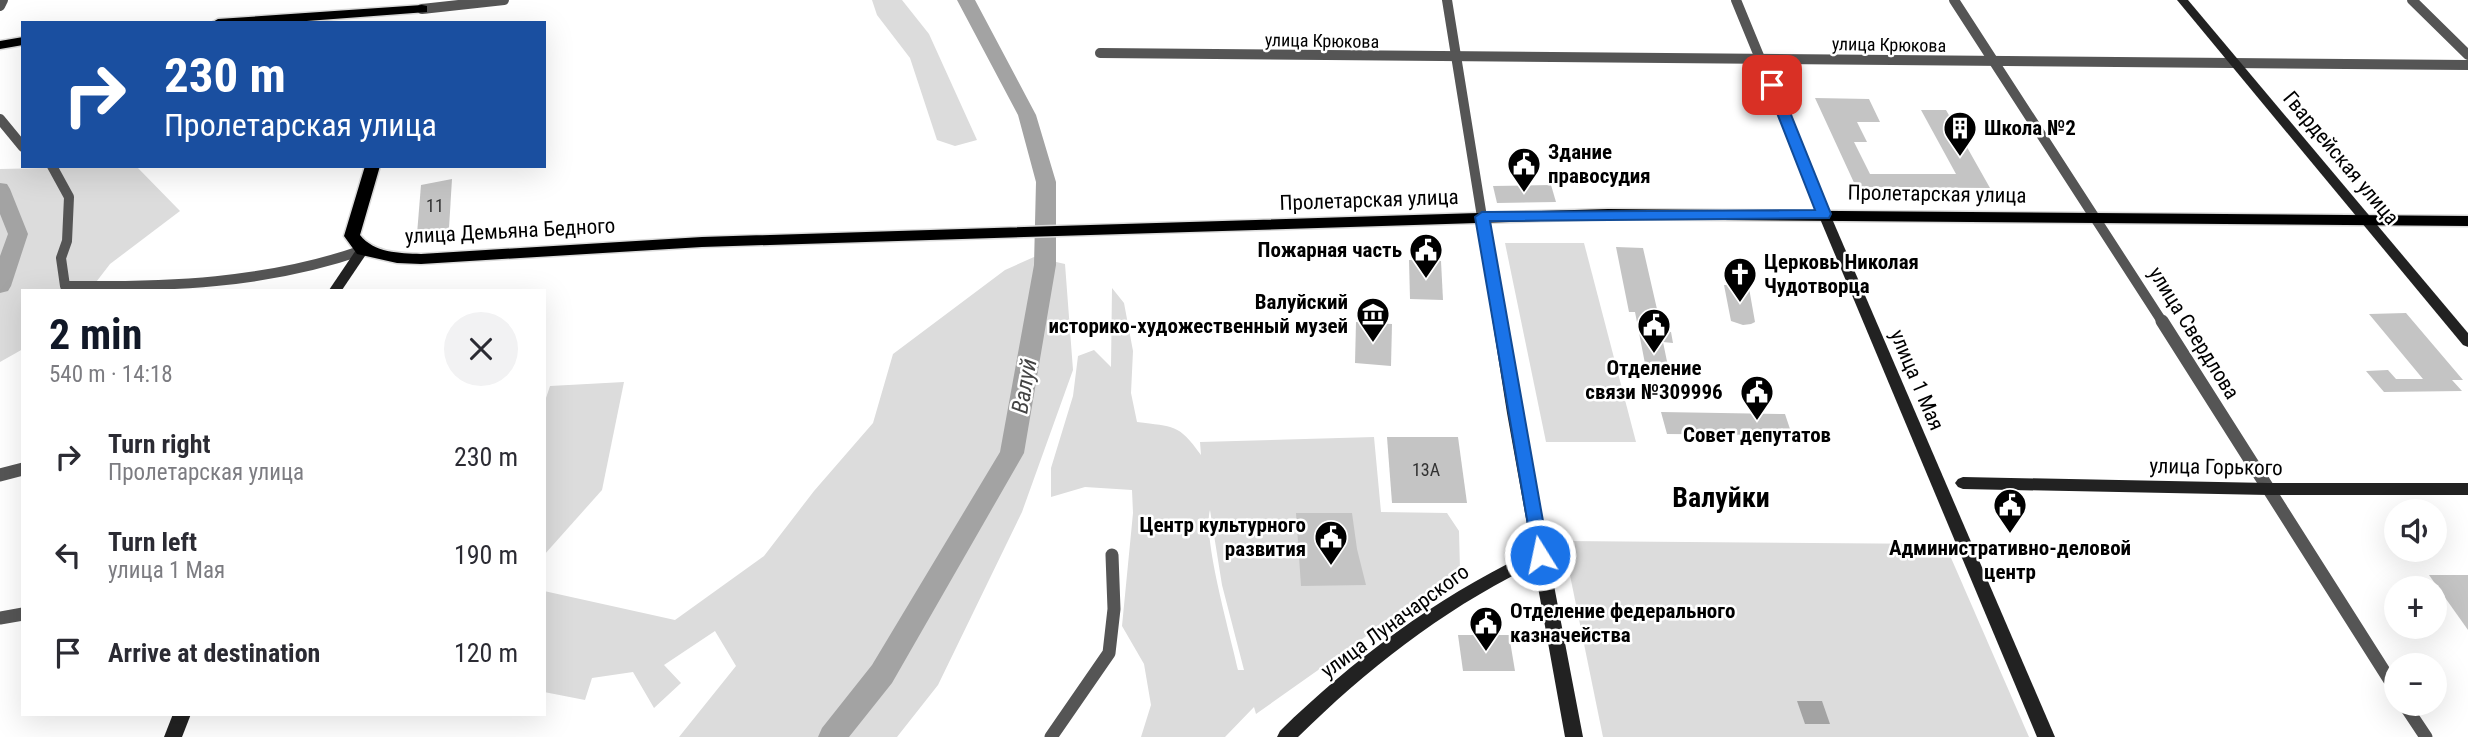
<!DOCTYPE html>
<html lang="en">
<head>
<meta charset="utf-8">
<style>
  body { margin:0; font-family:"Roboto Condensed",sans-serif; background:#f2f2f3; color:#2b2b33; height:100vh; display:flex; flex-direction:column; font-size:26px; white-space:nowrap }
  * { box-sizing:border-box; margin:0 }
  p { font-size:23px; color:#7c7c81 }
  .icon { flex:none; width:38px; height:38px; fill:none; stroke:currentColor; stroke-width:2; stroke-linecap:round; stroke-linejoin:round }
  .map { position:relative; flex:1; overflow:hidden }
  .details { position:absolute; left:21px; top:289px; width:525px; height:427px; display:flex; flex-direction:column; background:#fff; border-radius:0px; box-shadow:0 7px 28px #0002 }
  .details>* { flex:none }
  .guide { position:absolute; left:21px; top:21px; width:525px; height:147px; border-radius:0px; box-shadow:0 7px 28px #0002; background:#1a4fa0; color:#fff; overflow:hidden }
  .buttons { position:absolute; left:2384px; top:499px; display:grid; gap:14px }
  .buttons a { display:grid; place-items:center; width:63px; height:63px; border-radius:50%; background:#fff; box-shadow:0 7px 28px #0002; font-size:35px }
  .pin { position:absolute; display:grid; place-items:center; width:60px; height:60px; color:#fff; margin:-30px; border-radius:14px; box-shadow:0 4px 10px #0006 }
  .me { position:absolute; width:77px; margin:-38px; rotate:350deg; stroke-linejoin:round; filter:drop-shadow(0 0 5px #0008) }
  .turn { display:flex; align-items:center; gap:24px; height:147px; padding:0 28px; font-size:32px }
  .turn .icon { width:91px; height:91px; stroke-width:2.5 }
  .turn b { display:block; font-size:49px; line-height:60px }
  .round { display:grid; place-items:center; flex:none; width:74px; height:74px; border-radius:37px; background:#f2f2f3 }
  .headline { display:flex; align-items:center; justify-content:space-between; height:119px; padding:0 28px }
  h1 { font-size:42px; font-weight:700; line-height:52px; color:#111827 }
  ul { padding:0; list-style:none }
  li { display:flex; align-items:center; gap:21px; height:98px; padding:0 28px }
  li div { flex:1 }
  li b { display:block; font-size:26px }
  li em { font-style:normal }
  .map>svg:first-child { display:block }
</style>
</head>
<body>
<div class="map">
<svg width="2468" height="737" viewBox="0 0 2468 737">
  <rect width="100%" height="100%" fill="#fff"/>
  <g fill="#dcdcdc" fill-rule="evenodd">
    <path d="M872,0H902L929,34L977,140L955,146L937,140L910,58L877,15Z"/>
    <path d="M136,166L180,211L110,264L90,290H23V349L0,362V169Z"/>
    <path d="M1505,243H1584L1636,442H1546Z"/>
    <path d="M1034,257L1065,264L1073,370L1022,512L938,685L897,737H679L736,666L715,631L664,665L681,683L654,708L633,672L592,678L585,700L544,692V591L675,620L764,556L814,491L873,423L893,354L1005,270Z"/>
    <path d="M1112,288L1124,303L1133,351L1131,393L1137,422C1174,427 1178,423 1201,455L1200,442L1374,437L1381,512L1447,513L1459,531L1460,570L1256,714L1254,707L1225,737H1141L1151,705L1144,664L1122,626L1133,513L1132,490L1085,487L1051,497V468L1073,396L1078,356L1094,350L1111,367ZM1210,510L1222,585L1244,670H1238C1231,637 1202,537 1210,510Z"/>
    <path d="M624,382L602,490L544,555V404L550,386Z"/>
    <path d="M1563,541L1945,544L2029,737H1603Z"/>
  </g>
  <path fill="#a3a3a3" d="M1797,701H1822L1830,724H1805Z"/>
  <g fill="none" stroke-linecap="round" stroke-linejoin="round">
    <g fill="#a3a3a3" fill-rule="evenodd">
      <path d="M957,0H975L1036,115L1056,182V265L1024,453L892,683L849,737H818L822,728L872,665L1000,452L1034,265L1036,182L1018,115Z"/>
      <path d="M0,183L7,184L10,189L28,234L11,286L8,291L0,293V256L8,234L0,214Z"/>
    </g>
  </g>
  <g fill="#c4c4c4">
    <path d="M1815,98L1869,99L1880,122H1857L1867,142H1854L1870,174H1956L1921,110H1946L1990,188L1856,187Z"/>
    <path d="M452,179L449,228L417,234L421,185Z"/>
    <path d="M1551,185L1556,202L1497,203L1493,186Z"/>
    <path d="M1616,247L1643,248L1662,331L1671,332L1673,343L1663,342L1670,376L1647,374L1635,312H1629Z"/>
    <path d="M1409,260L1441,261L1443,300L1410,299Z"/>
    <path d="M1730,275L1741,276L1743,287L1749,288L1755,322L1751,324L1743,325L1731,321L1724,285H1732Z"/>
    <path d="M2406,313L2463,380H2452L2462,391L2384,392L2366,371L2388,370L2396,379H2423L2369,314Z"/>
    <path d="M1356,322L1392,324L1391,366L1355,363Z"/>
    <path d="M1661,412L1785,414L1792,435L1667,434Z"/>
    <path d="M1387,437H1458L1467,503H1392Z"/>
    <path d="M1296,513H1352L1357,549L1366,585L1301,586Z"/>
    <path d="M2429,575H2468V630Z"/>
    <path d="M1458,635H1509L1515,671H1463Z"/>
  </g>
  <g fill="none" stroke-linecap="round" stroke-linejoin="round">
    <defs>
      <g id="primary">
        <path d="M422,5L427,6V12L280,23H211L218,19Z"/>
        <path d="M23,37V45L0,49V41Z"/>
        <path d="M365,166H380L360,235C374,253 399,253 421,254L702,237L1608,209L2468,216V226L1608,219L702,247L421,264L397,263L357,254L344,236Z"/>
      </g>
    </defs>
    <use href="#primary" stroke="#dbdbdb" stroke-width="3"/>
    <g stroke="#555" stroke-width="10">
      <path d="M1447,0L1482,217"/>
      <path d="M1736,0L1824,214"/>
      <path d="M1954,0L2163,323"/>
      <path d="M2412,0L2468,55"/>
      <path d="M0,6L3,0"/>
      <path d="M422,9L504,0"/>
      <path d="M1100,53L2468,65"/>
      <path d="M0,119L23,147"/>
      <path d="M52,166L69,197L67,241L61,258L65,286C167,287 266,284 363,250"/>
    </g>
    <g stroke="#555" stroke-width="13">
      <path d="M2162,321L2396,690"/>
      <path d="M0,475L23,469"/>
      <path d="M0,618L23,614"/>
      <path d="M2404,704L2426,737"/>
      <path d="M1051,737L1109,653L1114,609L1112,555"/>
    </g>
    <g fill="#222" fill-rule="evenodd">
      <path d="M2177,0H2188L2468,333V347L2463,345Z"/>
      <path d="M1824,210L1830,214L2055,737H2037L1818,214Z"/>
      <path d="M1482,213L1488,217L1521,413L1583,737H1565L1534,565C1445,608 1368,668 1298,737H1277L1280,731C1355,658 1437,597 1532,552L1507,413L1476,217Z"/>
      <path d="M363,246L369,250L342,290H329L358,247Z"/>
      <path d="M1963,477L2268,483H2468V495H2268L1963,489L1958,487L1955,483L1958,479Z"/>
      <path d="M173,714H191L182,737H164Z"/>
    </g>
    <use href="#primary" fill="#000" fill-rule="evenodd"/>
  </g>
  <path fill="#1a73e8" stroke="#114b97" stroke-width="2" d="M1772,81L1779,85L1831,214L1829,218L1490,221L1549,555L1547,560L1540,562L1534,560L1475,217L1482,212L1815,210L1766,85Z"/>
  <defs>
    <symbol id="building-pin" viewBox="-11 -11 22 30"><path d="M0 17L-7.5 6A9.5 9.5 0 1 1 7.5 6Z" fill="#000" stroke="#fff"/><path d="M-4-6H4V6H1V3H-1V6H-4ZM-2.5-4.3h1.7v1.8h-1.7ZM.8-4.3h1.7v1.8H.8ZM-2.5-1h1.7V.8h-1.7ZM.8-1h1.7V.8H.8Z" fill="#fff"/></symbol>
    <symbol id="civic-pin" viewBox="-11 -11 22 30"><path d="M0 17L-7.5 6A9.5 9.5 0 1 1 7.5 6Z" fill="#000" stroke="#fff"/><path d="M-.6-6.5H3V-4.5H.6V-3L4-1V1h2V6H-6V1h2V-1L-.6-3ZM-1.2 2.5V6h2.4V2.5Z" fill="#fff"/></symbol>
    <symbol id="church-pin" viewBox="-11 -11 22 30"><path d="M0 17L-7.5 6A9.5 9.5 0 1 1 7.5 6Z" fill="#000" stroke="#fff"/><path d="M-1.2-6h2.4v3.5h3.3v2.4h-3.3V6h-2.4V-.1h-3.3v-2.4h3.3Z" fill="#fff"/></symbol>
    <symbol id="museum-pin" viewBox="-11 -11 22 30"><path d="M0 17L-7.5 6A9.5 9.5 0 1 1 7.5 6Z" fill="#000" stroke="#fff"/><path d="M0-6L6-3V-2H-6V-3ZM-5-1h2V3h-2ZM-1-1h2V3h-2ZM3-1h2V3H3ZM-6 4H6V6H-6Z" fill="#fff"/></symbol>
  </defs>
  <g fill-rule="evenodd">
    <use href="#building-pin" x="1941" y="109" width="38" height="52"/>
    <use href="#civic-pin" x="1505" y="145" width="38" height="52"/>
    <use href="#civic-pin" x="1407" y="231" width="38" height="52"/>
    <use href="#church-pin" x="1721" y="255" width="38" height="52"/>
    <use href="#museum-pin" x="1354" y="295" width="38" height="52"/>
    <use href="#civic-pin" x="1635" y="306" width="38" height="52"/>
    <use href="#civic-pin" x="1738" y="373" width="38" height="52"/>
    <use href="#civic-pin" x="1991" y="486" width="38" height="52"/>
    <use href="#civic-pin" x="1312" y="518" width="38" height="52"/>
    <use href="#civic-pin" x="1467" y="604" width="38" height="52"/>
  </g>
  <g text-anchor="middle" stroke-width="5" stroke-linejoin="round" paint-order="stroke">
    <g font-size="18" fill="#000" stroke="#fff">
      <text transform="translate(1322 41) rotate(1)" y="6">улица Крюкова</text>
      <text transform="translate(1889 45) rotate(1)" y="6">улица Крюкова</text>
    </g>
    <g font-size="18" fill="#313131">
      <text x="435" y="212">11</text>
      <text x="1426" y="476">13А</text>
    </g>
    <g font-size="21" font-weight="bold" fill="#000" stroke="#fff" text-anchor="start">
      <text x="1984" y="135">Школа №2</text>
      <text x="1548" y="159">Здание<tspan x="1548" dy="24">правосудия</tspan></text>
      <text x="1402" y="257" text-anchor="end">Пожарная часть</text>
      <text x="1764" y="269">Церковь Николая<tspan x="1764" dy="24">Чудотворца</tspan></text>
      <text x="1348" y="309" text-anchor="end">Валуйский<tspan x="1348" dy="24">историко-художественный музей</tspan></text>
      <text x="1654" y="375" text-anchor="middle">Отделение<tspan x="1654" dy="24">связи №309996</tspan></text>
      <text x="1757" y="442" text-anchor="middle">Совет депутатов</text>
      <text x="1306" y="532" text-anchor="end">Центр культурного<tspan x="1306" dy="24">развития</tspan></text>
      <text x="2010" y="555" text-anchor="middle">Административно-деловой<tspan x="2010" dy="24">центр</tspan></text>
      <text x="1510" y="618">Отделение федерального<tspan x="1510" dy="24">казначейства</tspan></text>
    </g>
    <g font-size="21" fill="#000" stroke="#fff">
      <text transform="translate(2341 158) rotate(50)" y="7">Гвардейская улица</text>
      <text transform="translate(1937 194) rotate(1)" y="7">Пролетарская улица</text>
      <text transform="translate(1369 200) rotate(-2)" y="7">Пролетарская улица</text>
      <text transform="translate(510 231) rotate(-3)" y="7">улица Демьяна Бедного</text>
      <text transform="translate(2194 333) rotate(58)" y="7">улица Свердлова</text>
      <text transform="translate(1917 380) rotate(67)" y="7">улица 1 Мая</text>
      <text transform="translate(2216 467) rotate(1)" y="7">улица Горького</text>
      <text transform="translate(1395 621) rotate(-36)" y="7">улица Луначарского</text>
    </g>
    <g font-size="23" font-style="italic" fill="#444" stroke="#fff">
      <text transform="translate(1024 386) rotate(-80)" y="8">Валуй</text>
    </g>
    <g font-size="28" font-weight="bold" fill="#000" stroke="#fff">
      <text x="1721" y="507">Валуйки</text>
    </g>
  </g>
</svg>
<div class="buttons">
<a><svg class="icon" aria-label="sound" viewBox="0 0 24 24"><path d="M4 9h4l5-4v14l-5-4H4zM17 9q2 3 0 6"/></svg></a>
<a>+</a>
<a>−</a>
</div>
<div class="pin" style="left:1772px;top:85px;background:#d93025"><svg class="icon" aria-label="arrive" viewBox="0 0 24 24"><path d="M6 21V4h12l-3 4 3 4H6"/></svg></div>
<svg class="me" style="left:1540px;top:555px" viewBox="-20 -20 40 40"><circle r="17" fill="#1a73e8" stroke="#fff" stroke-width="3"/><path d="M0-11L8 9 0 5-8 9z" fill="#fff"/></svg>
<div class="guide">
<div class="turn"><svg class="icon" aria-label="right" viewBox="0 0 24 24"><path d="M7 20v-9h11M14 6l5 5-5 5"/></svg><div><b>230 m</b>Пролетарская улица</div></div>
</div>
<section class="details">
<div class="headline"><div><h1>2 min</h1><p>540 m · 14:18</p></div><a class="round"><svg class="icon" aria-label="close" viewBox="0 0 24 24"><path d="M6 6l12 12M18 6L6 18"/></svg></a></div>
<ul>
<li><svg class="icon" aria-label="right" viewBox="0 0 24 24"><path d="M7 20v-9h11M14 6l5 5-5 5"/></svg><div><b>Turn right</b><p>Пролетарская улица</p></div><em>230 m</em></li>
<li><svg class="icon" aria-label="left" viewBox="0 0 24 24"><path d="M17 20v-9H6M10 6l-5 5 5 5"/></svg><div><b>Turn left</b><p>улица 1 Мая</p></div><em>190 m</em></li>
<li><svg class="icon" aria-label="arrive" viewBox="0 0 24 24"><path d="M6 21V4h12l-3 4 3 4H6"/></svg><div><b>Arrive at destination</b></div><em>120 m</em></li>
</ul>
</section>
</div>
</body>
</html>
